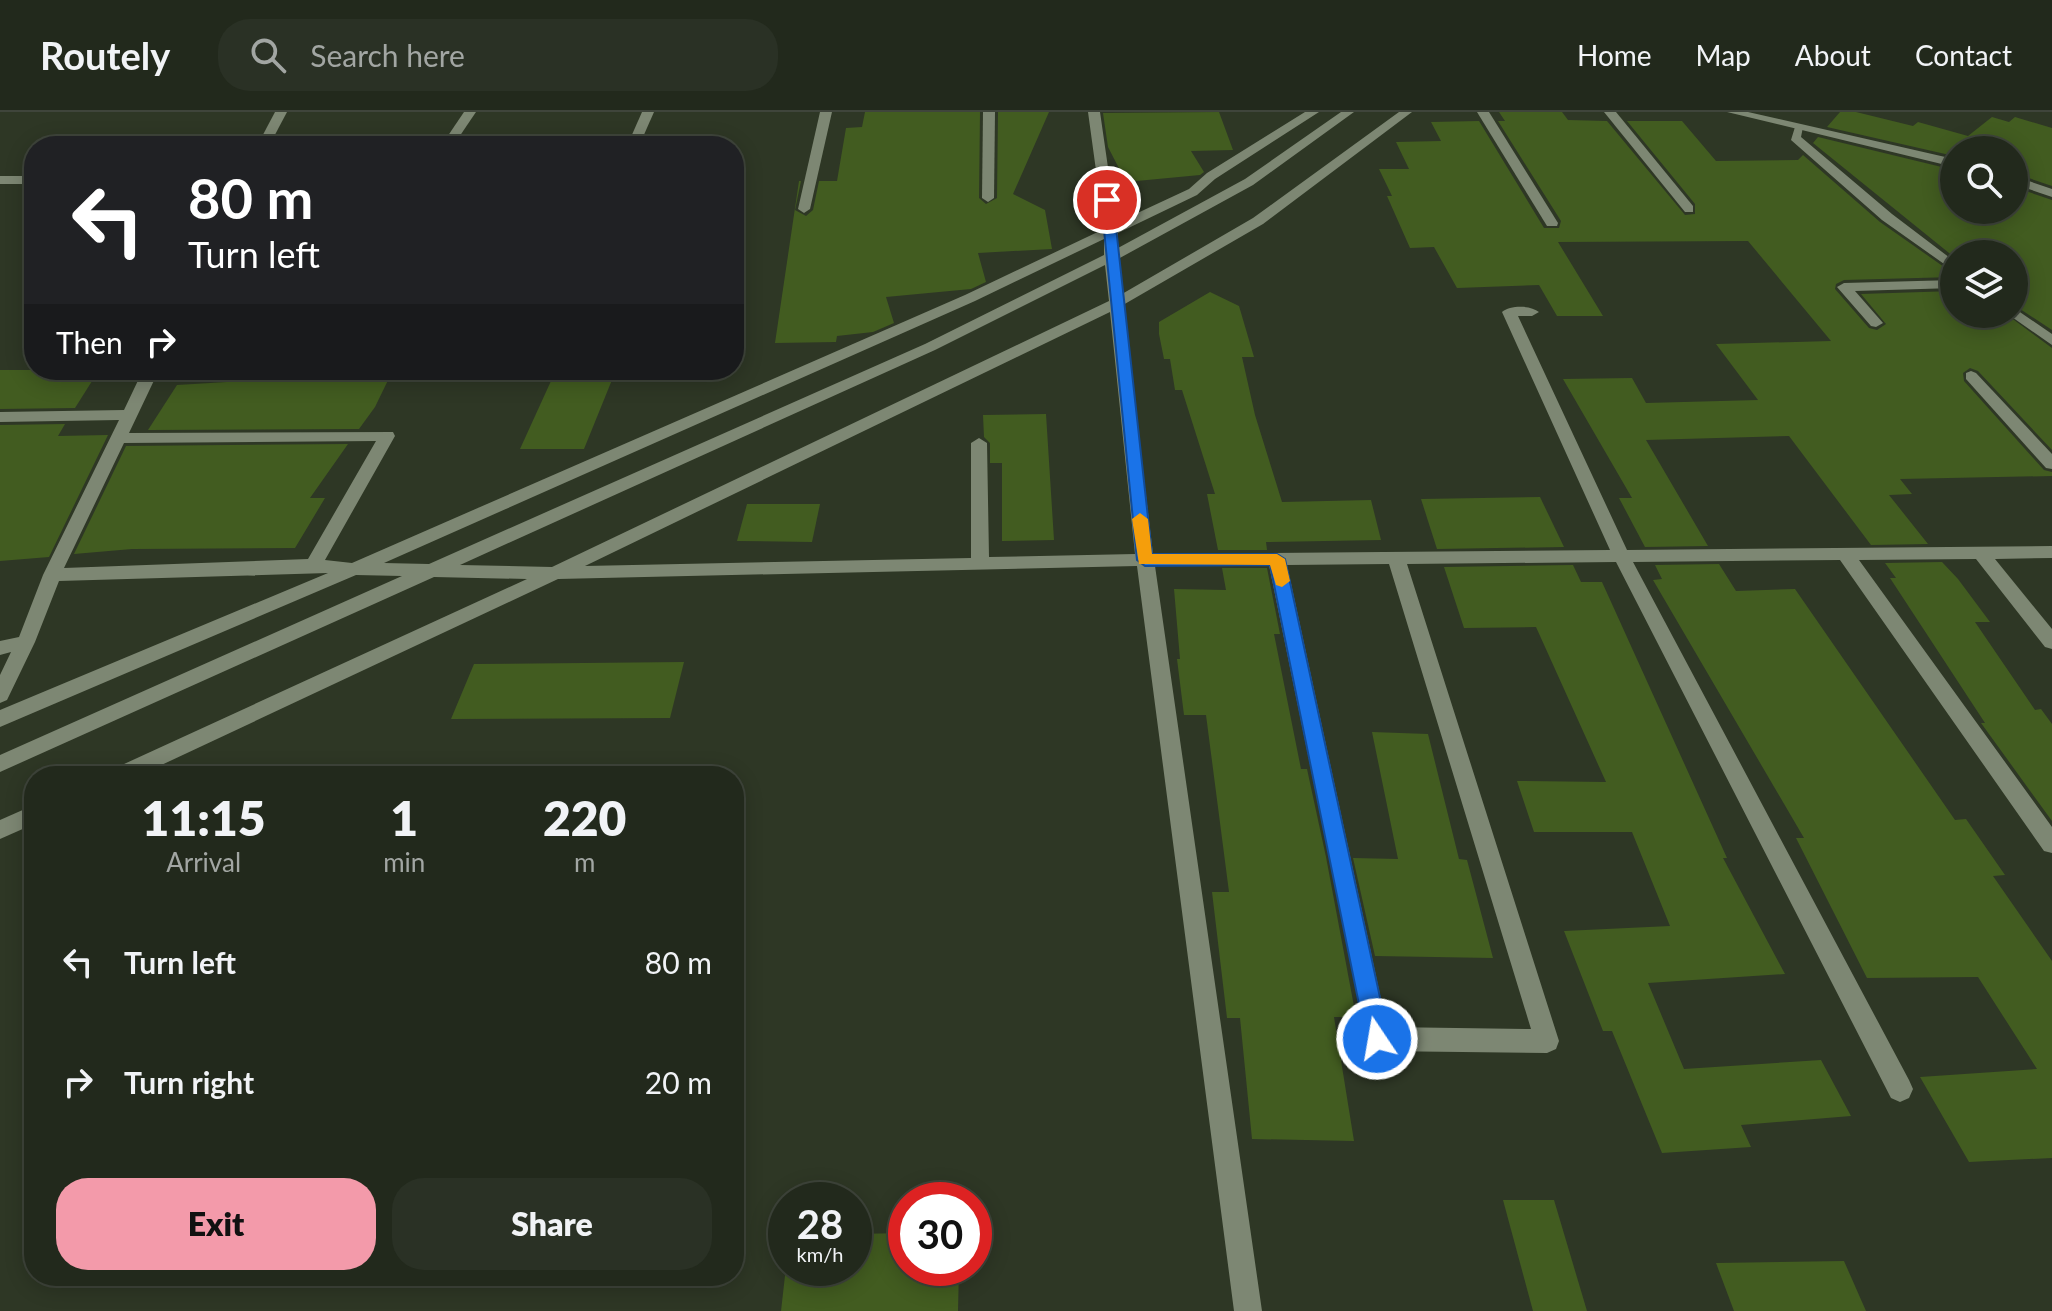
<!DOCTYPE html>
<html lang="en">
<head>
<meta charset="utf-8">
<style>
  body { margin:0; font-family:Lato,sans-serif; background:#2a3125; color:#f1f3f6; height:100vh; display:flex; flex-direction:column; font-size:30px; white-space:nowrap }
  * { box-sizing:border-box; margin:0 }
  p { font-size:26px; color:#a2a6a3 }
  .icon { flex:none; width:44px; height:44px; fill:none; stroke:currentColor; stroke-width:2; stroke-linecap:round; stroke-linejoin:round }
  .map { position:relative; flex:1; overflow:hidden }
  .panel { position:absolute; left:24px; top:654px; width:720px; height:520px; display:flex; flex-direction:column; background:#22291c; border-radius:32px; box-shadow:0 4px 20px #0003,0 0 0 2px #3f453b }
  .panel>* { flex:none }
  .hud { position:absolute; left:24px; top:24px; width:720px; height:244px; border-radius:32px; box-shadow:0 4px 20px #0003,0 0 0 2px #3f453b; background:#202124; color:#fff; overflow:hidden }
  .fabs { position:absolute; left:1940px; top:24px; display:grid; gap:16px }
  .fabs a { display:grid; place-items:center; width:88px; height:88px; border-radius:50%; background:#22291c; box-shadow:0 4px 20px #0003,0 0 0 2px #3f453b; font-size:40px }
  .speed { position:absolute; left:768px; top:1070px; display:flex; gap:16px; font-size:40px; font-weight:700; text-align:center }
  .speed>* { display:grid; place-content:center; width:104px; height:104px; border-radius:50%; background:#22291c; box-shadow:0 4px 20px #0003,0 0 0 2px #3f453b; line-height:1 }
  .speed small { font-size:20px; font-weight:400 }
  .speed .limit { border:12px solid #d22; background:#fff; color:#111 }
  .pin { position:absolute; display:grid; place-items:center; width:68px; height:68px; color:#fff; margin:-34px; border:4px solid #fff; border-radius:50%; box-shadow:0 2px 8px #0007 }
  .me { position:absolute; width:88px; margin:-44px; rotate:348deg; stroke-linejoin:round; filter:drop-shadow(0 0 6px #0008) }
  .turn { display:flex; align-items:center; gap:28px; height:168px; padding:0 32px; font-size:36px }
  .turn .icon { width:104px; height:104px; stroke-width:2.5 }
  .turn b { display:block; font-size:56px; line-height:68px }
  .then { display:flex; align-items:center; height:76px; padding:0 32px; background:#0003; gap:16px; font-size:30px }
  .eta { display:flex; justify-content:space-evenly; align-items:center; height:136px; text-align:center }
  .eta b { font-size:48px; font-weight:800; line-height:56px }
  .action { display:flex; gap:16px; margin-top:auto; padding:16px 32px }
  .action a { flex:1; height:92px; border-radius:32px; background:#f39aaa; color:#111; font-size:32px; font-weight:800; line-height:92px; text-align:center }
  .action a+a { background:#2a3125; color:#f1f3f6 }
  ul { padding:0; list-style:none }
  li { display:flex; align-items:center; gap:24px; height:120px; padding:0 32px }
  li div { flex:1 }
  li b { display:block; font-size:30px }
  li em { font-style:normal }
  header { display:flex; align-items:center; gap:48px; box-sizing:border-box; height:112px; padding:0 40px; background:#22291c; border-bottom:2px solid #3f453b }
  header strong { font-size:38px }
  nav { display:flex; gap:44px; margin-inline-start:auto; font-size:28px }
  .search { width:560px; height:72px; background:#2a3125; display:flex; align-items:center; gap:20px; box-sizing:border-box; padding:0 28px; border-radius:32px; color:#a2a6a3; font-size:30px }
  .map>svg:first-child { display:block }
</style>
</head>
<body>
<header>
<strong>Routely</strong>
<div class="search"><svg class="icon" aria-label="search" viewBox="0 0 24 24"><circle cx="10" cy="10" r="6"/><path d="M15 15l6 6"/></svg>Search here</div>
<nav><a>Home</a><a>Map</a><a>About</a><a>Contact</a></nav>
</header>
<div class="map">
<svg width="2052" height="1199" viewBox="0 0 2052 1199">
  <rect width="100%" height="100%" fill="#2e3725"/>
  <g fill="#425c20">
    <path d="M865,0H980L979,86L986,92L997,86L998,0H1049L1013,82L1045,98L1052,137L978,141L986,170L971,177L886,185L894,211L873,220L837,224L836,230L775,231L799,69H801L795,98L806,104L813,98L819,69H837L846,16L862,15Z"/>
    <path d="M1219,0L1233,38L1191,39L1204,60L1200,63L1126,70L1108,35L1103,1Z"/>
    <path d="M1499,0H1562L1568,8L1607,9L1685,103L1695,102V92L1627,9H1682L1716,49L1798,48L1803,43L1880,110L1954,162V165L1844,168L1836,172L1835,177L1869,216L1877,218L1886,212L1861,182L1954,179V202H2006L2052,236V338L1978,259L1970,256L1963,261L1964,269L2044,358L2052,360V364L1900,367L1912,382L1889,383L1928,432L1871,433L1789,324L1646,328L1708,434L1645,435L1619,386H1632L1563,267L1632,266L1646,291L1758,288L1716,232L1831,229L1748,129L1558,130L1603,204H1557L1539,173L1457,176L1434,135L1410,136L1387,84H1392L1379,57H1409L1396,30L1441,29L1431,10L1479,9L1544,116H1559L1561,109L1498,9H1505Z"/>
    <path d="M1840,0H1856L1913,14L1918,10L1968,24L1992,5L2009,10L2015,5L2052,16V74L2014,61V38H1954V44L1827,15Z"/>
    <path d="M1818,25L1954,58V98H2014V75L2052,88V218L2014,193V142H1954V145L1813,31Z"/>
    <path d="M1210,180L1239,194L1254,245H1242L1255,303L1282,390L1371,388L1381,428L1266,430L1267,438H1218L1207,382H1215L1182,278H1175L1170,247H1164L1159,222V210Z"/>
    <path d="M0,258H99L75,296L0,297Z"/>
    <path d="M556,258H616L584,337H520Z"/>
    <path d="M392,260L375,295L359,317L148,318L177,273Z"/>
    <path d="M1046,302L1054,428L1002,429V351H990V331L984,325L983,303Z"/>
    <path d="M65,312L58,324L108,323L49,445L0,449V313Z"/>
    <path d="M348,332L310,386H325L295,436L132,437L74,442L126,334Z"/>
    <path d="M1540,385L1564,435L1437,437L1421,387Z"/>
    <path d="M747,392H820L812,430L737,429Z"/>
    <path d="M1942,450L1958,467L1990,510H1975L2035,598L2041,597L2052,612V709L1981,611H1985L1890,466H1896L1885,451Z"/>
    <path d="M1719,452L1736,479L1795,477L1955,708L1966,707L2005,763L1993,764L2052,849V1046L1969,1050L1920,965L2037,957L1978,865L1867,866L1796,726H1804L1653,468L1662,467L1655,453Z"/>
    <path d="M1573,453L1581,470H1602L1727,746H1723L1785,862L1648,871L1684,957L1821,948L1851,1004L1741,1013L1751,1035L1662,1041L1612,919H1603L1564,819L1670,814L1632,720H1534L1517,669L1606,670L1536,515L1464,516L1444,455Z"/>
    <path d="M1222,456H1267L1280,522H1274L1301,657H1307L1326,745L1356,905H1334L1354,1029L1252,1027L1240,906H1227L1212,780H1229L1206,603H1184L1177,547H1180L1174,477L1226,478Z"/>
    <path d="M684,550L670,606L451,607L474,552Z"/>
    <path d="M1372,620L1428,622L1459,747L1467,748L1493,846L1375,844L1353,746L1398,747Z"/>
    <path d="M1503,1088H1554L1587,1199H1533Z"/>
    <path d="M906,1121V1156H959L958,1199H781L786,1155L854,1156V1122Z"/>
    <path d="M1844,1149L1866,1199H1734L1716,1151Z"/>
  </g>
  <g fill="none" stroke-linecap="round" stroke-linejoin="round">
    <g fill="#7d8773" fill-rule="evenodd">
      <path d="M275,0H287L269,34H257Z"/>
      <path d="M464,0H476L453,34H441Z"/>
      <path d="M642,0H654L639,34H627Z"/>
      <path d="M820,0H832L810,97L804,101L798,97Z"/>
      <path d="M983,0H995L994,86L988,90L982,86Z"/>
      <path d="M1088,0H1100L1116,111L1189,77L1207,61L1305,0H1319L1215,67L1197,83L1118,121V136L1245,67L1341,0H1354L1253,73L1118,147L1122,182L1253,106L1399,0H1412L1263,112L1123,193L1153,442L1610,438L1502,200C1510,193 1531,193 1539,200L1532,204H1518L1627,438L2052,434V446L1995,447L2052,517V537L2045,535L1976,447L1859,448L2052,715V741L2044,739L1840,448L1633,450L1909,968L1913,977L1909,986L1900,990L1891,986L1616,450L1407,452L1559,929L1556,937L1547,941L1377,939L1368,935L1269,453L1155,454L1262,1199H1234L1137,454L558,467L138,664H108L111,658L527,467L434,465L0,660V643L402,464L356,463L0,615V598L328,461L59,469L35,530L7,588L0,591V563L11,540L0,543V529L19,525L43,463L119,308L0,310V300L124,298L143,258H159L129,321L393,320L395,324L325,448L352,451L965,183L1104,117ZM1104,127V143L925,232L429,452L384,451L975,189ZM1105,153L1109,189L552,455L460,453L935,238ZM1110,200L1135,442L989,445L987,331L979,326L971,331V446L585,454ZM376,329L308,447L64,456L124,331ZM1389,452L1531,917L1387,915L1287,453Z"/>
      <path d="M1477,0H1489L1558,111L1557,114H1547Z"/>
      <path d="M1604,0H1616L1693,94V100H1685Z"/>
      <path d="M1795,15H1803L1801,25L1892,102L1954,149V159L1882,108L1791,28Z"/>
      <rect x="0" y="64" width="34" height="8"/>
      <path d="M1954,168V176L1855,179L1883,211L1876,215L1871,214L1837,175L1844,171Z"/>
      <path d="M2014,196L2052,222V233L2009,203L2014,202Z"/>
      <path d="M1971,259L1976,261L2052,342V357L2046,356L1966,267V261Z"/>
      <path d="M34,693V712L0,727V708Z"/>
    </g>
    <g fill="#7d8773" fill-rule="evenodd">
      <path d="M1727,0H1748L1954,47V55Z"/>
      <path d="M2014,64L2052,77V85L2014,72Z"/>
    </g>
  </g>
  <path fill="#1a73e8" stroke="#114b97" stroke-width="2" d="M1107,85L1113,88L1152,442H1277L1285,447L1389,927L1385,934L1377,938L1369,934L1366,927L1270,453L1145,454L1137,448L1101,88Z"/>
  <path fill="#f59e0b" d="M1140,401L1148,407L1152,442H1277L1285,447L1290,469L1282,475L1276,473L1270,453L1139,452L1132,407Z"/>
</svg>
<div class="fabs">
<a><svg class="icon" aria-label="search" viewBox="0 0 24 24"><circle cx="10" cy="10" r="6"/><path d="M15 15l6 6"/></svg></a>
<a><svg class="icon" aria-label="layers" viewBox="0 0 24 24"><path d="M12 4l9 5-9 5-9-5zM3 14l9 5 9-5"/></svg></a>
</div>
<div class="speed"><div>28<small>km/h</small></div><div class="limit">30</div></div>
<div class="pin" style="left:1107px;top:88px;background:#d93025"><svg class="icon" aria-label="arrive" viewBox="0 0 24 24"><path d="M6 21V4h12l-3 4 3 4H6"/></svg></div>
<svg class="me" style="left:1377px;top:927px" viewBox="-20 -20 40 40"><circle r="17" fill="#1a73e8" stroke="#fff" stroke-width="3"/><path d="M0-11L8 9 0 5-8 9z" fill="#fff"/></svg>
<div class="hud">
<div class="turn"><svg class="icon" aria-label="left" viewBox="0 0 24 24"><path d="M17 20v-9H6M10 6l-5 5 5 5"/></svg><div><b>80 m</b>Turn left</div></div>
<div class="then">Then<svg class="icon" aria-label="right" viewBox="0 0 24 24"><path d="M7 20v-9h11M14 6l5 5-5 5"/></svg></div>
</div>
<section class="panel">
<div class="eta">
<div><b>11:15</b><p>Arrival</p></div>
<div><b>1</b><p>min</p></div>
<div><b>220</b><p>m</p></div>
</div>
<ul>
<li><svg class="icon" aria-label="left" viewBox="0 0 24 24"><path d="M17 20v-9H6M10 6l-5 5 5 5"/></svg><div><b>Turn left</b></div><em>80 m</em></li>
<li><svg class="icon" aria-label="right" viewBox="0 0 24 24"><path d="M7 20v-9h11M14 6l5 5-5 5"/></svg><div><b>Turn right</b></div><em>20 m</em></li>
</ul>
<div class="action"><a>Exit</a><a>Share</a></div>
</section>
</div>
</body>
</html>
